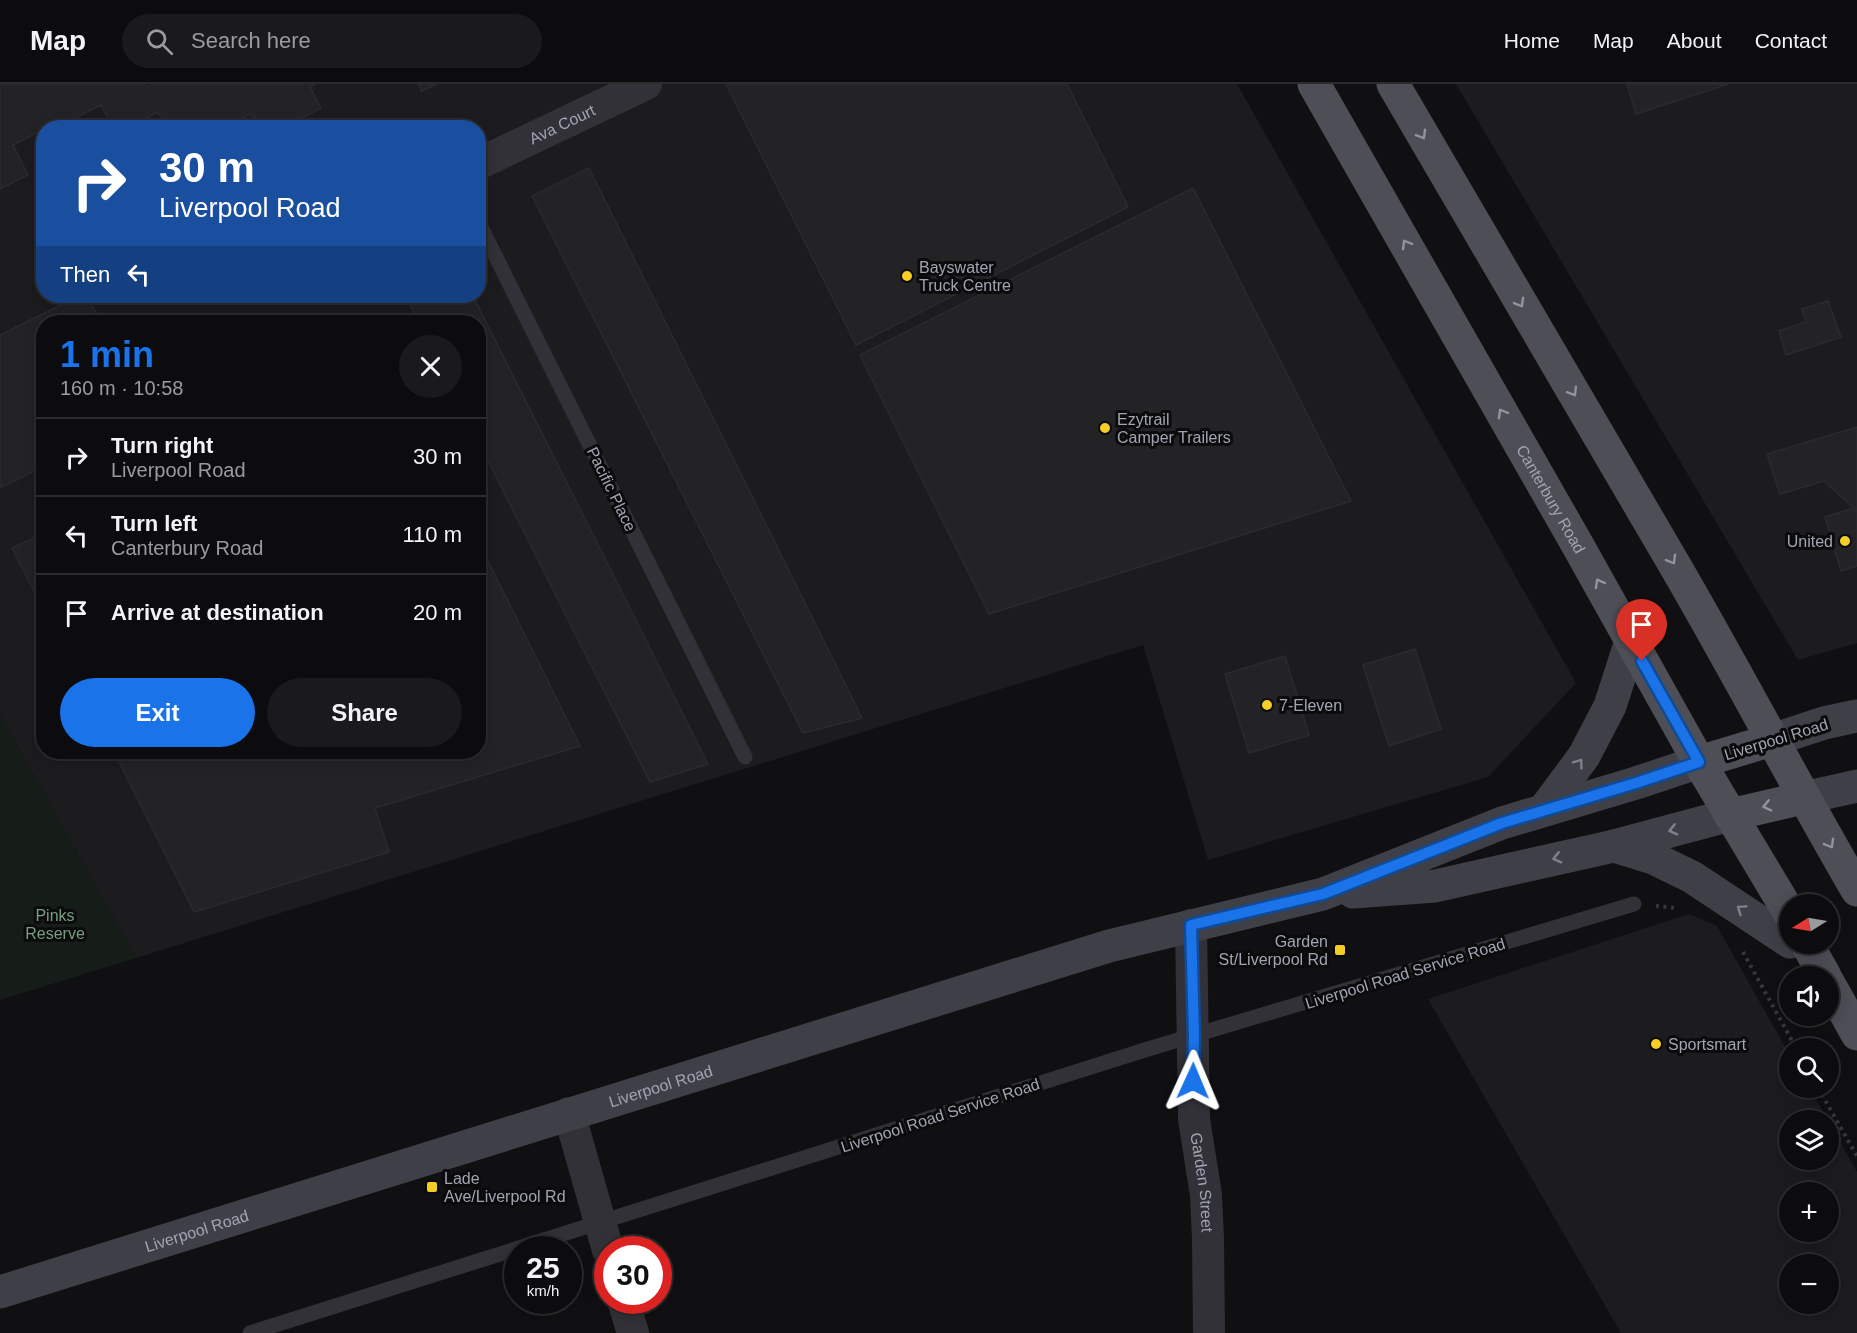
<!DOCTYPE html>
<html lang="en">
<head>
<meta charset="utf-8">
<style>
  body { margin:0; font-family:Arial,sans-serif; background:#1a1a1c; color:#f1f3f6; height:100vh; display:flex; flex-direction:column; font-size:22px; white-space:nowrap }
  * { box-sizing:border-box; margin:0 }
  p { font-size:20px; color:#9a9b9e }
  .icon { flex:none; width:33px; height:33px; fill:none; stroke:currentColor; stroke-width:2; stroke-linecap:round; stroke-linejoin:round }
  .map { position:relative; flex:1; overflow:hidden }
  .drawer { position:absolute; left:36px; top:231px; width:450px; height:444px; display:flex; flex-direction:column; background:#0c0c0e; border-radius:24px; box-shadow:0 3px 15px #0003,0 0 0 2px #2c2c2e }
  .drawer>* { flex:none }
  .top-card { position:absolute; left:36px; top:36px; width:450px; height:183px; border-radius:24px; box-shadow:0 3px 15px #0003,0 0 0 2px #2c2c2e; background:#1a4fa0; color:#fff; overflow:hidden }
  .needle { width:39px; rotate:259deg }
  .controls { position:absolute; left:1779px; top:810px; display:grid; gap:12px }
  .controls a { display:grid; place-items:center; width:60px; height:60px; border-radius:50%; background:#0c0c0e; box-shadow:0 3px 15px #0003,0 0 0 2px #2c2c2e; font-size:30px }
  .speed { position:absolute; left:504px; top:1152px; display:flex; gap:12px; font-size:30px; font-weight:700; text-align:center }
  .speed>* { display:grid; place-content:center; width:78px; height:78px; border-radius:50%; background:#0c0c0e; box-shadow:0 3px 15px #0003,0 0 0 2px #2c2c2e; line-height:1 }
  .speed small { font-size:15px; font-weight:400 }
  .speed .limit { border:9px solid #d22; background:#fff; color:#111 }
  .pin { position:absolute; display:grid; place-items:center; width:51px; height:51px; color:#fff; margin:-62px -26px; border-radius:50% 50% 50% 0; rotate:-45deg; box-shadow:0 0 6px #0007 }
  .pin .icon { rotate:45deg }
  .me { position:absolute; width:66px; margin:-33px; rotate:1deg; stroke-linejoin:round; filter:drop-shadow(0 0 4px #0008) }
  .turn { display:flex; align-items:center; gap:21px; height:126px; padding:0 24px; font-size:27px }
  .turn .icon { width:78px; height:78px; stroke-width:2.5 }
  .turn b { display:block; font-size:42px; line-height:51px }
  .then { display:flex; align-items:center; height:57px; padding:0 24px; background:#0003; gap:12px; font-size:22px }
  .round { display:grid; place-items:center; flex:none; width:63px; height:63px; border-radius:32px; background:#1a1a1c }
  .head { display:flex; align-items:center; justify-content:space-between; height:102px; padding:0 24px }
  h1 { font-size:36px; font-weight:600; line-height:45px; color:#1a73e8 }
  .button { display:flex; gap:12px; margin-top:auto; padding:12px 24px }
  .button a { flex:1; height:69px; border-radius:36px; background:#1a73e8; color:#fff; font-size:24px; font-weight:600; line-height:69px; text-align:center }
  .button a+a { background:#1a1a1c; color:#f1f3f6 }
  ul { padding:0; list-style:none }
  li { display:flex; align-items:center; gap:18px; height:78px; padding:0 24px; border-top:2px solid #2c2c2e }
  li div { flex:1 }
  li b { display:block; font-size:22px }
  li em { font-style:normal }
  header { display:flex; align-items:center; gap:36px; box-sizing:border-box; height:84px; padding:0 30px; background:#0c0c0e; border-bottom:2px solid #2c2c2e }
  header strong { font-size:28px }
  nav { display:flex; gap:33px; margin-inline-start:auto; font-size:21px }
  .search { width:420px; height:54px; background:#1a1a1c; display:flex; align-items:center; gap:15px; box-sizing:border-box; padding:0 21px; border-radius:33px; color:#9a9b9e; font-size:22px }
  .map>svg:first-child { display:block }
</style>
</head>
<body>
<header>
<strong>Map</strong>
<div class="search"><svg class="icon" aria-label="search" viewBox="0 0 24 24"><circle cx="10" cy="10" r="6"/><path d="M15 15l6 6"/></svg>Search here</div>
<nav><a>Home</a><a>Map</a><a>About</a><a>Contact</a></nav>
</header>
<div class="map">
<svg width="1857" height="1249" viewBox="0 0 1857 1249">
  <rect width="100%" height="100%" fill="#101012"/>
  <g fill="#1c1c1f" fill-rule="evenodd">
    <path d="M0,0H1237L1576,599L1488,693L1208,776L1143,561L136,874L0,631ZM44,44H478V212H44ZM44,238H478V668H44Z"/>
    <path d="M1456,0H1857V559L1798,576Z"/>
    <path d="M1689,830L1717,842L1789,970L1790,1004H1809L1828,1036H1790V1076H1828L1829,1038L1857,1088V1249H1621L1428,915ZM1790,1108H1828V1148H1790ZM1790,1180H1828V1220H1790Z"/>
  </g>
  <path fill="#161c18" d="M0,631L136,874L0,916Z"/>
  <g fill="#232326" stroke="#2b2a2e" stroke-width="1.5">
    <path d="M0,0H146L148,3L153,0H315L310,3L321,24L283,44L251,32L250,30L223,44H166L158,28L127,44H113L101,21L57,43L55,40L44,44V45L13,61L28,91L0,105Z"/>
    <path d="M418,0H437L422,7Z"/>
    <path d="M726,0H1067L1128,123L856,261Z"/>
    <path d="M1627,0H1728L1636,30Z"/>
    <path d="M589,84L862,634L803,649L532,112Z"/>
    <path d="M1193,104L1351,417L989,530L860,271Z"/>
    <path d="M79,212H87L101,238H44V382L0,404V251Z"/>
    <path d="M406,212H473L708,680L650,698L478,357V238H419Z"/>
    <path d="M1828,217L1841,253L1786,271L1779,247L1806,238L1802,225Z"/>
    <path d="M1857,343V427L1824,397L1780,410L1767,370Z"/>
    <path d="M1853,424L1857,427V482L1841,487L1825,433Z"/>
    <path d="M44,449V527L12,464Z"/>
    <path d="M480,461L580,662L375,724L389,768L194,828L114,668H478V462Z"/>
    <path d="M1415,565L1441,645L1389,662L1363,581Z"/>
    <path d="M1285,572L1309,651L1249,669L1225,590Z"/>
  </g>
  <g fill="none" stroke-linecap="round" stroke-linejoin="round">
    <g stroke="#37383e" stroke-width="4" stroke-dasharray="3 4.5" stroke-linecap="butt">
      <path d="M1656,822L1675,824"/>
      <path d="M1743,868L1796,964"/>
      <path d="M1818,1004L1857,1072"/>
    </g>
    <g stroke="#313137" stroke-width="15">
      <path d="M478,137L745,673"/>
      <path d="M250,1249L1148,965L1634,820"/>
    </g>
    <g stroke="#313137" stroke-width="32">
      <path id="s1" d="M478,80L646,0"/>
      <path id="s2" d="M1191,841L1194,1035L1206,1111L1208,1155L1209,1249"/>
      <path d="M569,1029L608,1166"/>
      <path d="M623,1216L633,1249"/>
    </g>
    <g stroke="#3f4047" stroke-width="33">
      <path d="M1772,656L1824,639L1857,632"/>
      <path d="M1803,714L1857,702"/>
      <path d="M1544,726L1584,672L1610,622L1631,557"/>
      <path d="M1614,762L1653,774L1692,793L1790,858"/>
      <path d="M1353,808L1435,802L1614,762L1730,731"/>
      <path id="s3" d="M0,1208L1109,862L1323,810L1502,739L1636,699L1699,678"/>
    </g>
    <g stroke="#4d4e56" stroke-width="33">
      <path id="s4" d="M1314,0L1577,460L1699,678L1790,830"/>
      <path d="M1393,0C1486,161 1581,320 1674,480C1737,588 1794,698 1857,806"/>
      <path d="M1699,678L1772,656"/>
      <path d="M1730,731L1803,714"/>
      <path d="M1807,860L1825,892"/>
      <path d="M1828,898L1857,950"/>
    </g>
  </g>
  <defs><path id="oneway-chevron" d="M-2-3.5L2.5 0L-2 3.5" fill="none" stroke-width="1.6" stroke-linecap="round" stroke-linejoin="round" transform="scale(1.5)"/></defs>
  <g stroke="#9093a0">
    <use href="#oneway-chevron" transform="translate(1422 51) rotate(60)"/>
    <use href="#oneway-chevron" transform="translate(1406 160) rotate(-120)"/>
    <use href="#oneway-chevron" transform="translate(1520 219) rotate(60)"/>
    <use href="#oneway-chevron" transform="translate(1573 308) rotate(59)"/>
    <use href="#oneway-chevron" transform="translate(1502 329) rotate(-120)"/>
    <use href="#oneway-chevron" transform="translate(1672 476) rotate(60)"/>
    <use href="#oneway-chevron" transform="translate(1599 499) rotate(-119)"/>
    <use href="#oneway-chevron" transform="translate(1767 722) rotate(167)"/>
    <use href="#oneway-chevron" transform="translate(1830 760) rotate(60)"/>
  </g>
  <g stroke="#7f818d">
    <use href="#oneway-chevron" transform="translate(1579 679) rotate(-54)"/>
    <use href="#oneway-chevron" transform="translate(1673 746) rotate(166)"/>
    <use href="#oneway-chevron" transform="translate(1557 774) rotate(167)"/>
    <use href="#oneway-chevron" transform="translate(1741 825) rotate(-146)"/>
  </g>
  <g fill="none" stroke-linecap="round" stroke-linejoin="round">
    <defs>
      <path id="route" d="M1193,997L1194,952L1191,841L1323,810L1502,739L1636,699L1699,678L1642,577"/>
    </defs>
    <use href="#route" stroke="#114b97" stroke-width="15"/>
    <use href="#route" stroke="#1a73e8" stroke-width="10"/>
  </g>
  <g fill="#f4ce25" stroke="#0b0b0c" stroke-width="2">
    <circle cx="907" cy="192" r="6"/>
    <circle cx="1105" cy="344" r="6"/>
    <circle cx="1845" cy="457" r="6"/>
    <circle cx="1267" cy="621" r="6"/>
    <rect x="1334" y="860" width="12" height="12" rx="3"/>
    <circle cx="1656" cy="960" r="6"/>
    <rect x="426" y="1097" width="12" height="12" rx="3"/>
  </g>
  <g text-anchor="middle" stroke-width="6" stroke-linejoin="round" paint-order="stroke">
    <g font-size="16" fill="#a1a4b3" stroke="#0b0b0c">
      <text dy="6" stroke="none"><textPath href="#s1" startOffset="93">Ava Court</textPath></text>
      <text transform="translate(612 405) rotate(64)" y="6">Pacific Place</text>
      <text dy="6" stroke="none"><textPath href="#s4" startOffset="478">Canterbury Road</textPath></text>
      <text transform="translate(1776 655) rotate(-17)" y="6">Liverpool Road</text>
      <text transform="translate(1405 889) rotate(-17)" y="6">Liverpool Road Service Road</text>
      <text dy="6" stroke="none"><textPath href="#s3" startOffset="692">Liverpool Road</textPath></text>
      <text transform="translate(940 1031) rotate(-18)" y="6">Liverpool Road Service Road</text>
      <text dy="6" stroke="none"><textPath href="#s2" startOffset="258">Garden Street</textPath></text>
      <text dy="6" stroke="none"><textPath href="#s3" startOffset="206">Liverpool Road</textPath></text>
    </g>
    <g font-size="16" fill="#a1a4b3" stroke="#0b0b0c" text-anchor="start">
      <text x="919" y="189">Bayswater<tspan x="919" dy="18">Truck Centre</tspan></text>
      <text x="1117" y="341">Ezytrail<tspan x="1117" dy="18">Camper Trailers</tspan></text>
      <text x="1833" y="463" text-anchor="end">United</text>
      <text x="1279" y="627">7-Eleven</text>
      <text x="1328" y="863" text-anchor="end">Garden<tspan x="1328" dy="18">St/Liverpool Rd</tspan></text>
      <text x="1668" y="966">Sportsmart</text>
      <text x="444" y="1100">Lade<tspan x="444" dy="18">Ave/Liverpool Rd</tspan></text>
    </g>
    <g font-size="16" fill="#779e80" stroke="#0b0b0c">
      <text x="55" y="837">Pinks<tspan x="55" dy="18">Reserve</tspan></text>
    </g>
  </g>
</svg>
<div class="controls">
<a><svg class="needle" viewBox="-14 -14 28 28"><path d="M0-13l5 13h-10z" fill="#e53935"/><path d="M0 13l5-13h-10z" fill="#9a9b9e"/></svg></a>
<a><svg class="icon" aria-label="sound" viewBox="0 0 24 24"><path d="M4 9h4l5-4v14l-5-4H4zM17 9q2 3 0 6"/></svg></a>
<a><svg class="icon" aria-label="search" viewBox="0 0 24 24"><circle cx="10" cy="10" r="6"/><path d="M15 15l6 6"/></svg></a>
<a><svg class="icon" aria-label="layers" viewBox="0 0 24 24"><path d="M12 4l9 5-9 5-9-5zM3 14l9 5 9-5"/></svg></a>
<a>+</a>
<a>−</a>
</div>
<div class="speed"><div>25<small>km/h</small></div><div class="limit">30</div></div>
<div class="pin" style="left:1642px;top:577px;background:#d93025"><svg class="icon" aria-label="arrive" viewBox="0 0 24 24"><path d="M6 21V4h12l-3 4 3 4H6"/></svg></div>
<svg class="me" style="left:1193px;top:997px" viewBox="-20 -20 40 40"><path d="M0-17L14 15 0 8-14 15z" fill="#1a73e8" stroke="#fff" stroke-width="4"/></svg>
<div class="top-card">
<div class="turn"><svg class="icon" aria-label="right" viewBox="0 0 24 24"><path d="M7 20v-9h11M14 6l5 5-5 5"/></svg><div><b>30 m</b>Liverpool Road</div></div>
<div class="then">Then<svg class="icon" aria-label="left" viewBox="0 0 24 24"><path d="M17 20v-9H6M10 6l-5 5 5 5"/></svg></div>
</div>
<section class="drawer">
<div class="head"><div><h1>1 min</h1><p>160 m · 10:58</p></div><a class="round"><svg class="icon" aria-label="close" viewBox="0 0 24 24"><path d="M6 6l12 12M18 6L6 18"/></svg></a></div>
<ul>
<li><svg class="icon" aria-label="right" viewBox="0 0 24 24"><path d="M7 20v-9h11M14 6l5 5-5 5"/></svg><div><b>Turn right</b><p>Liverpool Road</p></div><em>30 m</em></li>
<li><svg class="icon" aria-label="left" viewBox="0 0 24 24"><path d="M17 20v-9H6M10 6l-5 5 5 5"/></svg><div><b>Turn left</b><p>Canterbury Road</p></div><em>110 m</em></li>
<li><svg class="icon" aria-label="arrive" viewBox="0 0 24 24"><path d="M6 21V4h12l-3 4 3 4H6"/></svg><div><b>Arrive at destination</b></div><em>20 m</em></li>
</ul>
<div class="button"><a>Exit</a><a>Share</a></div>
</section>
</div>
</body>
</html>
